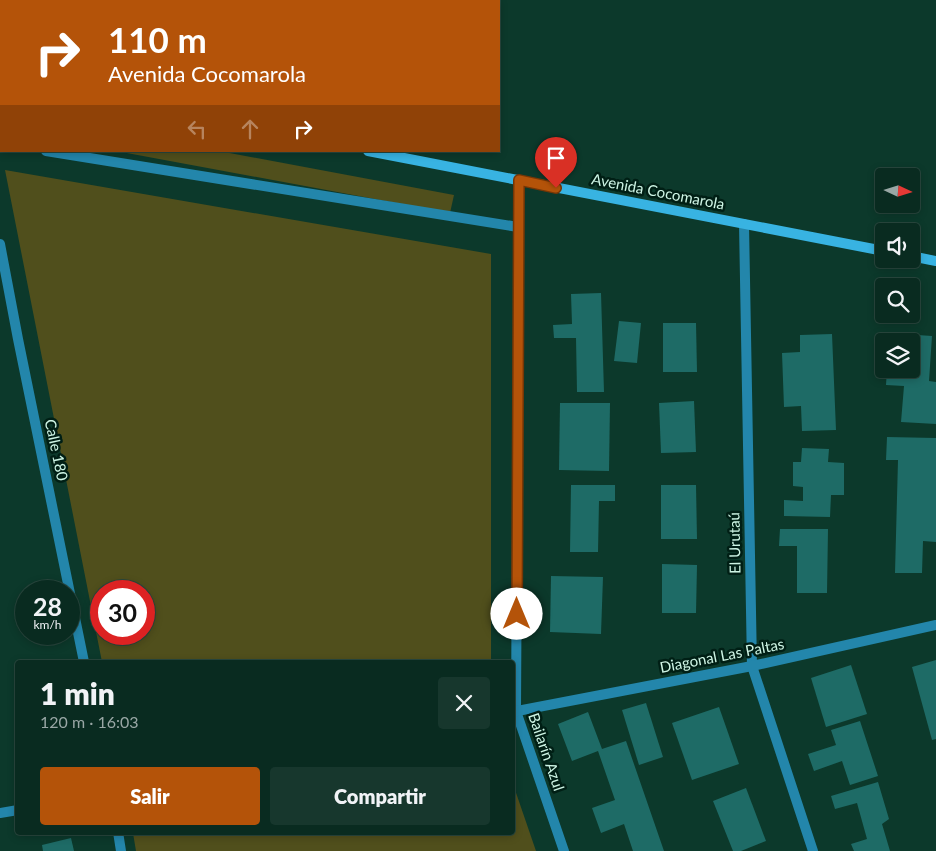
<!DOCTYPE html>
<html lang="es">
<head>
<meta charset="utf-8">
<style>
  body { margin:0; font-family:Lato,sans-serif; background:#17372d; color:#f1f3f6; height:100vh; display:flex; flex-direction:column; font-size:19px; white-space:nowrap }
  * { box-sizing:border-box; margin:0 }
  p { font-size:16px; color:#99a7a5 }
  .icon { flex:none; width:28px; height:28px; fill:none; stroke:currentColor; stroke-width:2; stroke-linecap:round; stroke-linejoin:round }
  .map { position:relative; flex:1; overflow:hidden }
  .side { position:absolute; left:15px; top:660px; width:500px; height:175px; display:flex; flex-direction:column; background:#092b20; border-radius:5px; box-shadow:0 2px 8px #0003,0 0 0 1px #29473e }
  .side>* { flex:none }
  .hud { position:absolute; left:0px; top:0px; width:500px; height:152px; box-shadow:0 2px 8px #0003,0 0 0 1px #29473e; background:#b45309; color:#fff; overflow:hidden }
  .needle { width:32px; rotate:94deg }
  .buttons { position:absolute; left:875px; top:168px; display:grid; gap:10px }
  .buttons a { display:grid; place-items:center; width:45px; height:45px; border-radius:5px; background:#092b20; box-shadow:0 2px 8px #0003,0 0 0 1px #29473e; font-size:25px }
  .speed { position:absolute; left:15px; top:580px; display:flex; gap:10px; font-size:25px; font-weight:700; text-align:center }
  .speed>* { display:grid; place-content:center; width:65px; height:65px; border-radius:50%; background:#092b20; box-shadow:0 2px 8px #0003,0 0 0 1px #29473e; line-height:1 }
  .speed small { font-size:12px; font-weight:400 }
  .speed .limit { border:8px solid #d22; background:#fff; color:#111 }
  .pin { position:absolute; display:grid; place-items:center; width:42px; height:42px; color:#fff; margin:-51px -21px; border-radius:50% 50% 50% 0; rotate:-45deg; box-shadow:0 0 5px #0007 }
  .pin .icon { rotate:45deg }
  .me { position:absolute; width:55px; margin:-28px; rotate:0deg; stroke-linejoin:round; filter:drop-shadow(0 0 4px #0008) }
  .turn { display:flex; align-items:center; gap:18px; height:105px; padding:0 25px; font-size:22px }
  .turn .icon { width:65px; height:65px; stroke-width:2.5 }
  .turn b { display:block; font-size:35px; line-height:42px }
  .lanes { display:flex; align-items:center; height:48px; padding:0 25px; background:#0003; justify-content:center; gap:25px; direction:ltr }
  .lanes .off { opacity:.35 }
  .round { display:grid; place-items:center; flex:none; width:52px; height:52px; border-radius:5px; background:#17372d }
  .headline { display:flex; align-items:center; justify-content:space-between; height:85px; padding:0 25px }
  h1 { font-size:30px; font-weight:800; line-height:38px }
  .button { display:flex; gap:10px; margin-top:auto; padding:10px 25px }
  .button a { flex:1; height:58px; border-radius:5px; background:#b45309; color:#fff; font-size:20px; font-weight:800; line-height:58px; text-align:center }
  .button a+a { background:#17372d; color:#f1f3f6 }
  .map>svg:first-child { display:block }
</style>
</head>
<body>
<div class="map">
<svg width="936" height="851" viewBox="0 0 936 851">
  <rect width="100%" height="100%" fill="#0c392b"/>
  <g fill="#504f1c" fill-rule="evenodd">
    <path d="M116,151H219L454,195L450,213Z"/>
    <path d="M5,170L491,254V662H102ZM101,591H144V634H101Z"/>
    <path d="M513,784L536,851H136L133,833L512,832Z"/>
  </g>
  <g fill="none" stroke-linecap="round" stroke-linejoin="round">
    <path stroke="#7561d3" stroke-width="8" d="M22,0L23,1"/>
  </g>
  <g fill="#1e6b66">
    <path d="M601,293L604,392H577L576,338H554L553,325L572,324L571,294Z"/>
    <path d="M619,321L641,323L637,363L614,361Z"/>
    <path d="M663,323H696L697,372H663Z"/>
    <path d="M889,333L932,336L929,381L936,382V424L901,422L904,386L886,385L887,369H911V341H888Z"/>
    <path d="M832,334L836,430L802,431L801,406L784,407L782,353L800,352V335Z"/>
    <path d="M694,401L696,452L661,453L659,403Z"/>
    <path d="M560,403H610L609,471L559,470Z"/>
    <path d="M887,437L936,438V542L923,541L922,573H895L898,460H886Z"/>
    <path d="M802,448L829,449L828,462L844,463V495H831L830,517L784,516V500L803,501V487L793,486V462H801Z"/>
    <path d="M571,485H615V501H599L598,552H570Z"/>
    <path d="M661,485H696L697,539H661Z"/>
    <path d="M780,529H828L827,593H797V546H779Z"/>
    <path d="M662,564L697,565L696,613H662Z"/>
    <path d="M551,576L603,577L601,634L550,632Z"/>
    <path d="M936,660V739L932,740L912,667Z"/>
    <path d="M851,665L867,714L826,727L811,678Z"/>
    <path d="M646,703L663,757L639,765L622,710Z"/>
    <path d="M719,707L739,764L692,780L672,723Z"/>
    <path d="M588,712L602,749L626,741L664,851H633L624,824L601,833L592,808L615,800L598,751L572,761L558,724Z"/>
    <path d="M860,721L878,776L850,785L842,761L814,771L808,754L836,745L831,730Z"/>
    <path d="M878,782L889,819L882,824L890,851H854L851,844L867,839L857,803L835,809L831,796Z"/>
    <path d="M746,788L766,841L741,851H733L713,801Z"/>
    <path d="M71,838L74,851H43L42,845Z"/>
  </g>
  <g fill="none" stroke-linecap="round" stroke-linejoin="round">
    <g stroke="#2386ab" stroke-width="10">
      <path d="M0,144H1"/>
      <path d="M46,151L518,227"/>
      <path d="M519,180L516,711L564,851"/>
      <path d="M744,224L752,666L813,851"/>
      <path d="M0,244L18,339L84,662"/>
      <path d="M512,712L752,666L936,625"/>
      <path d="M0,813L18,810"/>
      <path d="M118,832L121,851"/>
    </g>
    <g stroke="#38b3e2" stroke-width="10">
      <path d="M0,80L1,81"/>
      <path d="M368,151L884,251"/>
      <path d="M911,256L936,261"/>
    </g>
  </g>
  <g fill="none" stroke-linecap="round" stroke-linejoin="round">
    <defs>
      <path id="route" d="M517,614L519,180L556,188"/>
    </defs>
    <use href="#route" stroke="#753606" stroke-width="12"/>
    <use href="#route" stroke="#b45309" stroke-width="9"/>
  </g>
  <g text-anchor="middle" stroke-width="5" stroke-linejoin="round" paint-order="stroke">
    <g font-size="15" fill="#cef5e5" stroke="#001f15">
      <text transform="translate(658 192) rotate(11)" y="5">Avenida Cocomarola</text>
      <text transform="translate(56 450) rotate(78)" y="5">Calle 180</text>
      <text transform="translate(735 543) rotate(-91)" y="5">El Urutaú</text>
      <text transform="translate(722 656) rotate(-11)" y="5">Diagonal Las Paltas</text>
      <text transform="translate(546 752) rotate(71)" y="5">Bailarín Azul</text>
    </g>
  </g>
</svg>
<div class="buttons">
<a><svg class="needle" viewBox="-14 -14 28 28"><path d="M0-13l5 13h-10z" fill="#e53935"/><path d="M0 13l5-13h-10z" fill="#99a7a5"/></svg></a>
<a><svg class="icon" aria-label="sound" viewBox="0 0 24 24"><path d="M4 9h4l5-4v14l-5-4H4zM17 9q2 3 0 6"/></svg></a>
<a><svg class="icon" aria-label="search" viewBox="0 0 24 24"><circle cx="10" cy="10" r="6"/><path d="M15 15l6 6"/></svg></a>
<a><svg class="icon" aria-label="layers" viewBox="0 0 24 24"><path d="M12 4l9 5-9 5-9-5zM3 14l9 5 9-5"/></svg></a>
</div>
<div class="speed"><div>28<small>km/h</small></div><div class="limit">30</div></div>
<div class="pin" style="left:556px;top:188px;background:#d93025"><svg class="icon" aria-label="arrive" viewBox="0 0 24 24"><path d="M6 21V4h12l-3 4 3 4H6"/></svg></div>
<svg class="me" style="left:517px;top:614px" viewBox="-20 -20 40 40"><circle r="19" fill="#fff"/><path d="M0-13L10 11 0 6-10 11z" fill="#b45309"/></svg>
<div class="hud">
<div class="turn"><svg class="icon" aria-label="right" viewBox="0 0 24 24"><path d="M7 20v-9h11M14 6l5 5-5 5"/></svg><div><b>110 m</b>Avenida Cocomarola</div></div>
<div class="lanes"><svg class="icon off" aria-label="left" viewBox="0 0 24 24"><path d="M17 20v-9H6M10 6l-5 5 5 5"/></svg><svg class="icon off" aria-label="ahead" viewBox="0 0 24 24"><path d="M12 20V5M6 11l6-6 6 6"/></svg><svg class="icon" aria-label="right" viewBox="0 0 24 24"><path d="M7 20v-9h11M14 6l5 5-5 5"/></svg></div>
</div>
<section class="side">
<div class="headline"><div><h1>1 min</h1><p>120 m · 16:03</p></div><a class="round"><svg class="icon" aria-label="close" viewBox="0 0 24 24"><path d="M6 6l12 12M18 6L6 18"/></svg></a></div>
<div class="button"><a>Salir</a><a>Compartir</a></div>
</section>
</div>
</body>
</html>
